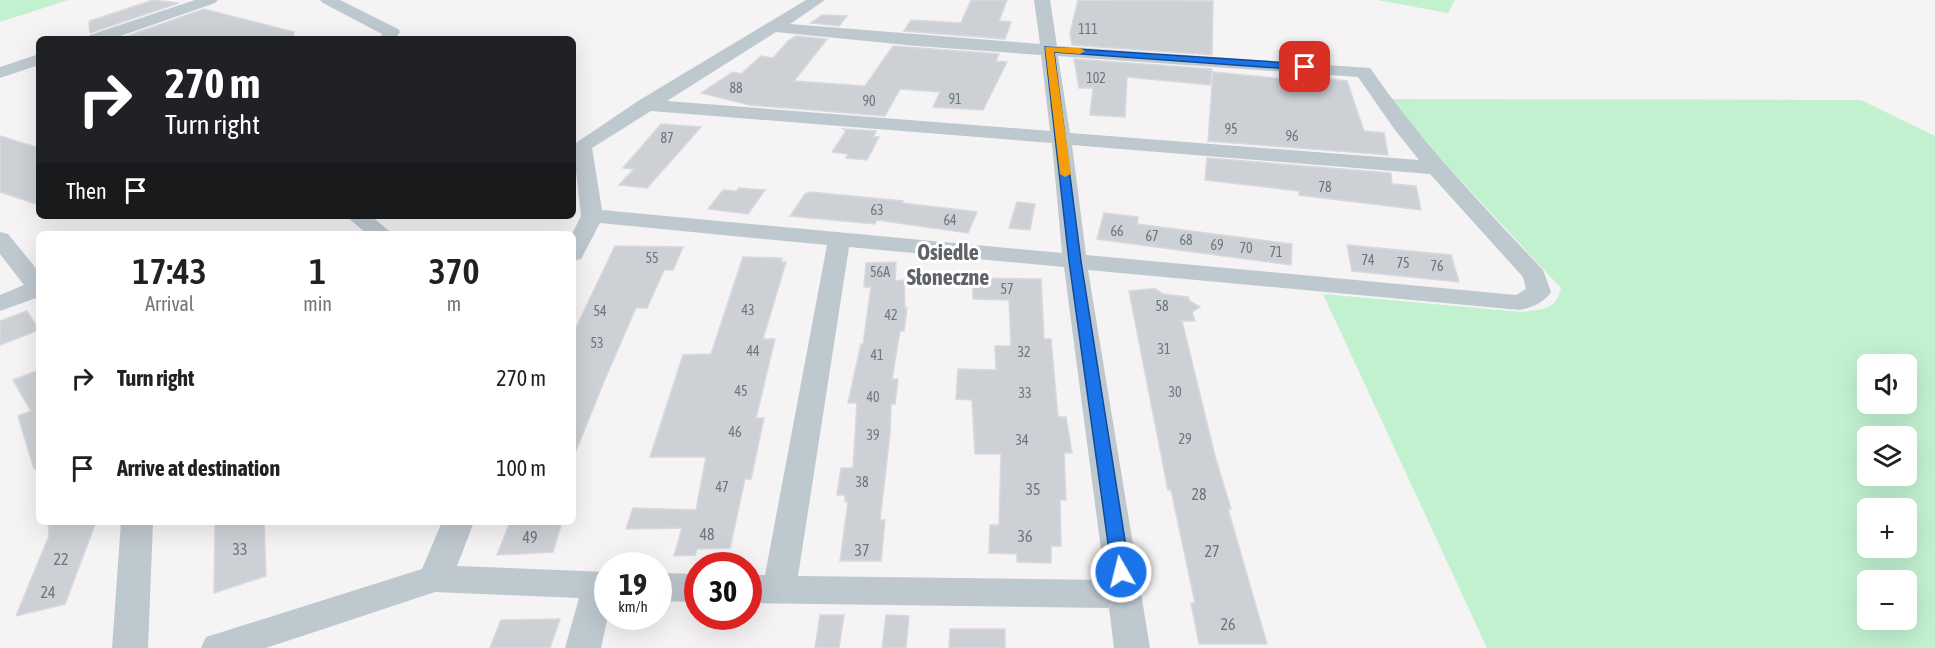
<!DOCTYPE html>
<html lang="en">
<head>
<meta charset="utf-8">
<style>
  body { margin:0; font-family:"Asap Condensed",sans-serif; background:#f2f2f2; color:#202124; height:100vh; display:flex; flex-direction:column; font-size:22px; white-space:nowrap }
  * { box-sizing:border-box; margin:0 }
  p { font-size:20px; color:#757577 }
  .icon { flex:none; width:33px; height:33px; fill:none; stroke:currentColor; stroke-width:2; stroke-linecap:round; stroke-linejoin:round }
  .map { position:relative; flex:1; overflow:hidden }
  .sheet { position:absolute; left:36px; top:231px; width:540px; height:294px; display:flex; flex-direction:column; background:#fff; border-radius:9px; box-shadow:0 6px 24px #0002 }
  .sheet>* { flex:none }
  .hud { position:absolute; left:36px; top:36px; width:540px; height:183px; border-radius:9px; box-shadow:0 6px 24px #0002; background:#202124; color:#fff; overflow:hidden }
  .fabs { position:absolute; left:1857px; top:354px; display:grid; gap:12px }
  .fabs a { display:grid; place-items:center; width:60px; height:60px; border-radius:9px; background:#fff; box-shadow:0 6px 24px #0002; font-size:30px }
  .speed { position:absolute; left:594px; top:552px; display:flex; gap:12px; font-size:30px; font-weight:700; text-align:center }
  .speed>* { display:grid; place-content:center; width:78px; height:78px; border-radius:50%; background:#fff; box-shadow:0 6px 24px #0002; line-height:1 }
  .speed small { font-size:15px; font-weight:400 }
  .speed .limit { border:9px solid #d22; background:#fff; color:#111 }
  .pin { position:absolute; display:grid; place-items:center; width:51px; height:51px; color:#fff; margin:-26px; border-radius:12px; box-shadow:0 3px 9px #0006 }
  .me { position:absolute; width:66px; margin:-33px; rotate:352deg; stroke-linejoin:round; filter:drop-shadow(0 0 4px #0008) }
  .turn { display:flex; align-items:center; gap:21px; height:126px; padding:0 30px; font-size:27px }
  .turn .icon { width:78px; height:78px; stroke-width:2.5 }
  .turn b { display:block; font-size:42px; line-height:51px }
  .then { display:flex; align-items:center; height:57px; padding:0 30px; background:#0003; gap:12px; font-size:22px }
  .eta { display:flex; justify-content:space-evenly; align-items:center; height:102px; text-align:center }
  .eta b { font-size:36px; font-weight:600; line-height:42px }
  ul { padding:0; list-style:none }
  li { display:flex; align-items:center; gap:18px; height:90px; padding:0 30px }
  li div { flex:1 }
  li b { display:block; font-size:22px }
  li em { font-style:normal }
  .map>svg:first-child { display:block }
</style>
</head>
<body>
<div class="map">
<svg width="1935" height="648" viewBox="0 0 1935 648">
  <rect width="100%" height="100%" fill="#f5f3f3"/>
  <g fill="#c2f1d0" fill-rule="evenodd">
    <path d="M0,0H68L0,22Z"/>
    <path d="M1377,0H1455L1448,13Z"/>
    <path d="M1390,99L1861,100L1935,136V648H1487L1323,294L1522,312C1542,309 1556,311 1561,288L1452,171ZM1868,364H1906V404H1868ZM1868,436H1906V476H1868ZM1868,508H1906V548H1868ZM1868,580H1906V620H1868Z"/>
  </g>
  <g fill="#cdd0d5" stroke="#d7d9de" stroke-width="1.5">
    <path d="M153,0L179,3L90,33L89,23L92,22L90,21Z"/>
    <path d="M971,0H1007L999,21L1011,22L1005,39L904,31L911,20L961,23Z"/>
    <path d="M1078,0L1213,1L1212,55L1072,45L1070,33Z"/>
    <path d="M204,9L294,32L293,39H119Z"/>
    <path d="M822,15L847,16L839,26L811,23Z"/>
    <path d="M796,36L827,39L794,81L865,86L893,46L999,54L996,61L1007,62L983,110L933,107L940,92L900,89L885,116L750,105L701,93L733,72L741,74L761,56L773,58L788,41Z"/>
    <path d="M1288,43L1327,46L1330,63L1291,60Z"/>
    <path d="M1074,59L1212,69L1211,85L1127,77L1125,117L1090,115L1093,88H1079Z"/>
    <path d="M1213,72L1294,80L1293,75L1347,81L1364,131L1384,133L1388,155L1208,141Z"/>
    <path d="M661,124L701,127L647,188L619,185L634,169L623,168Z"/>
    <path d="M843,129L876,131L873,137H879L867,160L846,158L848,154L832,152L846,131Z"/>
    <path d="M0,136L39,148V205L0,192Z"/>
    <path d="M1207,158L1391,173L1392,184L1416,186L1421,210L1299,195V191L1205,180Z"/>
    <path d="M739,188L765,190L748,214L708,209L723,190L736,191Z"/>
    <path d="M810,192L903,201L902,203L977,212L968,233L877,220L875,224L790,216L805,194Z"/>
    <path d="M1017,202L1035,204L1030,230L1009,228Z"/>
    <path d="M1104,213L1138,217L1137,224L1292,244L1291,265L1097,239Z"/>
    <path d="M1347,245L1451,255L1459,282L1352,271Z"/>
    <path d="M615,246L683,247L673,270H664L647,308H636L605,379L573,458V334Z"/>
    <path d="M743,257L782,258L781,262H786L763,339H775L756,418H764L751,479H745L730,548L697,549L695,555L674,556L682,528L626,529L633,508L696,510L706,457H650L683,355L711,354Z"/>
    <path d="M896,262L895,281L904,280L905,308H907L904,331H900L892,379H898L895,404H891L890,434L880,520H885L881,561H840L848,502H845V495H837L841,468H853L857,403H848L861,344H863L871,287H864L866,263Z"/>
    <path d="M973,278L1041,279L1044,339H1051L1058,417H1066L1072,453H1064L1066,500H1060L1061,546H1051V563L1017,562V554L989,553L990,525H999L1001,454H975L972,400L956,399L958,369L996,370L995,346H1011L1009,300L973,299Z"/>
    <path d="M1150,289H1155L1163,294L1188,297L1190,301L1200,307L1192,312L1195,321H1182L1215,456L1231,509H1228L1267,644H1199L1191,603H1195L1171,490H1168L1129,291Z"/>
    <path d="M27,311L39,330L0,345V321Z"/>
    <path d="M39,370V468L34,469L18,416L31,411L13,380Z"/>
    <path d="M48,522H96L65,604L16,616L49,536Z"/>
    <path d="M215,522H264L266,576L214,593Z"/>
    <path d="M510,522H562L553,552L497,555Z"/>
    <path d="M820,615H844L839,648H815Z"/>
    <path d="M886,615L909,616L906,648H882Z"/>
    <path d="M560,619L550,648H490L501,620Z"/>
    <path d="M950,629H1005V648H949Z"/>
  </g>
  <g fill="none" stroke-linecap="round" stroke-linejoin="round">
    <g fill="#bec8cf" fill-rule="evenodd">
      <path d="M195,0H218L215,3L112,39H88L90,35Z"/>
      <path d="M320,0H340L398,29L400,32L395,39H379L382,34L323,3Z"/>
      <path d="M806,0H825L790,24L1040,44L1034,0H1050L1057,46L1370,68C1421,142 1482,205 1543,270L1551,292C1545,302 1531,308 1520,310L1088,270L1150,648H1114L1109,608L748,603V575H765L827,245L600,223L581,259L573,261L572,234L581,216L573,145L638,101ZM776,32L917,46L1041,55L1050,131L667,101ZM1058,56L1358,77L1395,130L1419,160L1070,133ZM651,111L1052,143L1062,253L602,210L592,148ZM1072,145L1430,174L1523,277L1526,289L1516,295L1086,255ZM849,247L1064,267L1105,580L798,576Z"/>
      <path d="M39,54V65L0,78V67Z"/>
      <path d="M346,216H371L393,234H367Z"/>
      <path d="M0,232L8,234L39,272V297L0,311V295L24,285L0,254Z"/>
      <path d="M121,522H153L148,648H112Z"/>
      <path d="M442,522H474L457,566L608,572V616L601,648H565L579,598L435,592L266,648H201L206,637L219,633L422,569Z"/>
      <path d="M658,573L698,574V602L658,601Z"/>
    </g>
  </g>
  <path fill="#1a73e8" stroke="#114b97" stroke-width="1.5" d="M1045,47L1305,64L1310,67L1305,70L1054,52L1081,261L1130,572L1127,577L1121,579L1115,577L1112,572L1069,261Z"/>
  <path fill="#f59e0b" d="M1045,47L1080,48L1085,51L1080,54L1054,52L1071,174L1065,177L1060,174Z"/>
  <g text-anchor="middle" stroke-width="6" stroke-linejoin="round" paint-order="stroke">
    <g font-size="14" fill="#6b767d">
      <text x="1088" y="34">111</text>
      <text x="1096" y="83">102</text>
      <text x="736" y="93">88</text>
      <text x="955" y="104">91</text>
      <text x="869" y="106">90</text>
      <text x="1231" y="134">95</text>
      <text x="1292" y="141">96</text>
      <text x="667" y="143">87</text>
      <text x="1325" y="192">78</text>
      <text x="877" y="215">63</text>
      <text x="950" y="225">64</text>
      <text x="1117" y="236">66</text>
      <text x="1152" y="241">67</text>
      <text x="1186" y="245">68</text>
      <text x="1217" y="250">69</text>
      <text x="1246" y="253">70</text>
      <text x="1276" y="257">71</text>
      <text x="652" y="263">55</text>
      <text x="1368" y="265">74</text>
      <text x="1403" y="268">75</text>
      <text x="1437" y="271">76</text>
      <text x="880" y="277">56A</text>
      <text x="1007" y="294">57</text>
      <text x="1162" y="311">58</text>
      <text x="748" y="315">43</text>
      <text x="600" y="316">54</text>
      <text x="891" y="320">42</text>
      <text x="597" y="348">53</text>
      <text x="1164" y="354">31</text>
      <text x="753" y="356">44</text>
      <text x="1024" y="357">32</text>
      <text x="877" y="360">41</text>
      <text x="741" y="396">45</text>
      <text x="1175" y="397">30</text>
      <text x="1025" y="398">33</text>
      <text x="873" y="402">40</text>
      <text x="735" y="437">46</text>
      <text x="873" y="440">39</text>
      <text x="1185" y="444">29</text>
      <text x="1022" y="445">34</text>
      <text x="862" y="487">38</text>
      <text x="722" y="492">47</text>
    </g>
    <g font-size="16" fill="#6b767d">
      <text x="1033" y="495">35</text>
      <text x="1199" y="500">28</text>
      <text x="707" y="540">48</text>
      <text x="1025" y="542">36</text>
      <text x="530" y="543">49</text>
      <text x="240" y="555">33</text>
      <text x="862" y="556">37</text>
      <text x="1212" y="557">27</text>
      <text x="61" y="565">22</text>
      <text x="48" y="598">24</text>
      <text x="1228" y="630">26</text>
    </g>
    <g font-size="22" font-weight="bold" fill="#5f6368" stroke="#fff">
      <text x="948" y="260">Osiedle<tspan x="948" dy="25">Słoneczne</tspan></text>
    </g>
  </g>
</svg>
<div class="fabs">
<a><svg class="icon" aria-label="sound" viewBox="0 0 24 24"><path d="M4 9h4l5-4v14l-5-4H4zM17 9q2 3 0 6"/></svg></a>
<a><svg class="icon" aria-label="layers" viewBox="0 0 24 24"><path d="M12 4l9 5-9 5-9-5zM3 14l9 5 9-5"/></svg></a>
<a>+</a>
<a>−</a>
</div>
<div class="speed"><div>19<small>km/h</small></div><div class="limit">30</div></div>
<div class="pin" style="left:1305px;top:67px;background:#d93025"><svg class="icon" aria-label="arrive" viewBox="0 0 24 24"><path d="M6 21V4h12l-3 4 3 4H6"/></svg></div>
<svg class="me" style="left:1121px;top:572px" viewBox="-20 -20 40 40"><circle r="17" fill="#1a73e8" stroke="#fff" stroke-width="3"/><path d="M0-11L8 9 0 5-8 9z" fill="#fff"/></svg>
<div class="hud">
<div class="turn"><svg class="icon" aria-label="right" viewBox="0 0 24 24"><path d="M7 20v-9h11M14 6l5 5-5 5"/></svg><div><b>270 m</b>Turn right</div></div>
<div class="then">Then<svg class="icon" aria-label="arrive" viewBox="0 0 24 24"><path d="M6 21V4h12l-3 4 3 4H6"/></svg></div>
</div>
<section class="sheet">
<div class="eta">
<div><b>17:43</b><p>Arrival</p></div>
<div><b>1</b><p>min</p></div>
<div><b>370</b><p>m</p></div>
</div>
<ul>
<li><svg class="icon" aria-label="right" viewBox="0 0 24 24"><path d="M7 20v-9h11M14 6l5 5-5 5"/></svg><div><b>Turn right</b></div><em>270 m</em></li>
<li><svg class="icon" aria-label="arrive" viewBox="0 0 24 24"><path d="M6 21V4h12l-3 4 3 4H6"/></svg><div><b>Arrive at destination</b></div><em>100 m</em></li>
</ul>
</section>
</div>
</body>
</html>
